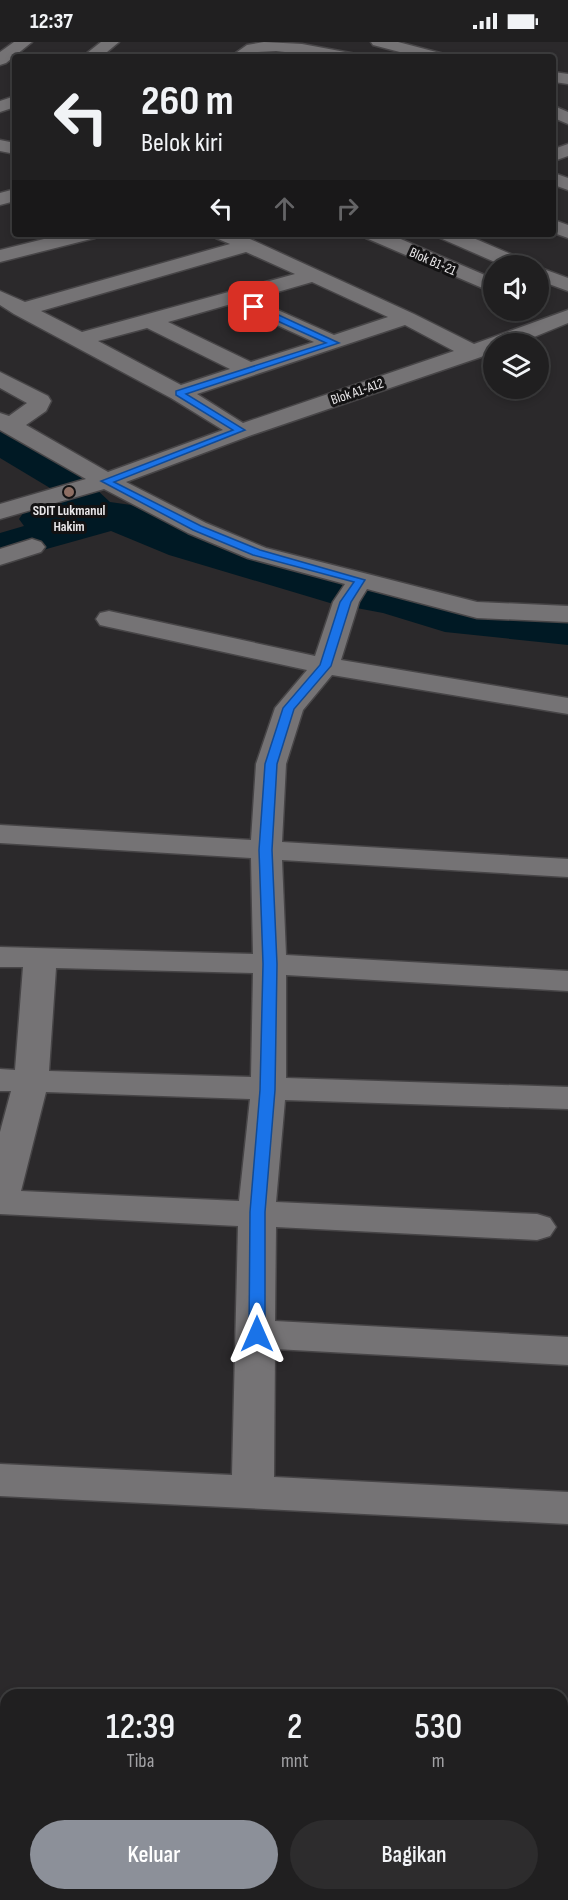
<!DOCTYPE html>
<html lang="id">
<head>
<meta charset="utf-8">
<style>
  body { margin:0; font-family:"Sofia Sans Condensed",sans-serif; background:#2d2c2d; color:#f1f3f6; height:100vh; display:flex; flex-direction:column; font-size:22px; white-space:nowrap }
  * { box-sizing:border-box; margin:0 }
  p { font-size:20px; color:#a2a2a5 }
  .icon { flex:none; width:33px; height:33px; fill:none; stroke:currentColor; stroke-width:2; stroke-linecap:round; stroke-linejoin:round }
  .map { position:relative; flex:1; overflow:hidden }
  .panel { position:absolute; left:0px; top:1647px; width:568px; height:212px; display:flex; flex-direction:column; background:#201f20; border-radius:18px 18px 0 0; box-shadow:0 3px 9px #0003,0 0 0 2px #3d3d3e }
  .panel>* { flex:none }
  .banner { position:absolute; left:12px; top:12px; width:544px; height:183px; border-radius:6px; box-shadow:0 3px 9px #0003,0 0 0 2px #3d3d3e; background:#201f20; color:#f1f3f6; overflow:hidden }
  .tools { position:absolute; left:483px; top:213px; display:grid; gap:12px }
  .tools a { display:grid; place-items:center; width:66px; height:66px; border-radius:50%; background:#201f20; box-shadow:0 3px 9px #0003,0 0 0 2px #3d3d3e; font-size:30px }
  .pin { position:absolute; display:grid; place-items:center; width:51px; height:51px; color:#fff; margin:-26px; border-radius:12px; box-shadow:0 3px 9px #0006 }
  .me { position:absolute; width:66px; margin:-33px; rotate:0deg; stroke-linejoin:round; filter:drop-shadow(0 0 4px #0008) }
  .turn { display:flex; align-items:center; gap:21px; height:126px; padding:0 30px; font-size:27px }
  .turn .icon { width:78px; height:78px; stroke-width:2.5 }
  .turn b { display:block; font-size:42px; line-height:51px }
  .lanes { display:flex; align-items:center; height:57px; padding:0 30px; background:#0003; justify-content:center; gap:30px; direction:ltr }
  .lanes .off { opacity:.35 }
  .eta { display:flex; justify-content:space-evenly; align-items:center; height:102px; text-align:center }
  .eta b { font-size:36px; font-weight:600; line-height:42px }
  .cta { display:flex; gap:12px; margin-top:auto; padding:12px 30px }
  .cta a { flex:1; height:69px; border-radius:36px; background:#8c9099; color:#fff; font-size:24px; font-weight:600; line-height:69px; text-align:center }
  .cta a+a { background:#2d2c2d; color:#f1f3f6 }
  .status { display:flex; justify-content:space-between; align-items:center; height:42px; padding:0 30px; background:#201f20; direction:ltr }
  .status svg { height:16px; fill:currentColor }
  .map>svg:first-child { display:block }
</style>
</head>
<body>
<div class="status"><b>12:37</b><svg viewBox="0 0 49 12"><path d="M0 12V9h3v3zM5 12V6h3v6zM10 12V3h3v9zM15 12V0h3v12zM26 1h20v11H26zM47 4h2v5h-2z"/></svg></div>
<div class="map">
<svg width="568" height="1858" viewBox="0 0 568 1858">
  <rect width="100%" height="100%" fill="#2b292b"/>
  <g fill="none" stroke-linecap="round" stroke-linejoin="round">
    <path fill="#001924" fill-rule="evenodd" d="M0,385L16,389L90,430L97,440L96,447L110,460L131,463L203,493L353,536L410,546L452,561L568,573V603L445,590L383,571L330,561L169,513L111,489L0,520V491L24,484L19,477L26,467L57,460L50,450V446L0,416Z"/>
    <defs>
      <g id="minor">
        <path d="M14,0H32L6,21L0,23V10Z"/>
        <path d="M101,0H119L101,15H82Z"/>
        <path d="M264,0L302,2L356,12L358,15H328L276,9L258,10L250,15H230L247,3Z"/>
        <path d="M371,0H398L444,12L446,15H419L373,3Z"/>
        <path d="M554,30L568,32V42L554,40Z"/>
        <path d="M15,54V65L0,70V59Z"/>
        <path d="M554,64L568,70V82L554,76Z"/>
        <path d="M0,98L15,101V112L0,109Z"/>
        <path d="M568,102V114L554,119V107Z"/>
        <path d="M554,131L568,136V148L554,143Z"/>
        <path d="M15,147V159L0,163V151Z"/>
        <path d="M554,178L568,183V196L554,191Z"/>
        <path d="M64,192H98L95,196L0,220V208Z"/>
        <path d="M213,192H239L414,272L474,302L568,268V281L517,302H494V309L481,315L249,394L126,440L206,481L266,506L477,560L568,564V580L477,576L367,547L359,560L341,618L568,656V672L332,633L303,668L286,722L282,800L568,817V835L282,818L286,913L568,929V949L286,933V1036L568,1045V1067L285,1058L276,1160L537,1172L550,1176L556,1185L550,1194L537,1198L276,1185L275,1279L568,1295V1323L275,1307L274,1435L568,1450V1482L0,1454V1422L232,1433L238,1184L0,1172V1090L11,1049H0V1027L15,1028L23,925H0V905L253,912L251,816L0,801V783L251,798L256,722L275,666L307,628L109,585L100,583L96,577L100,571L109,569L315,614L333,560L345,542L248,516L188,491L104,447L0,477V462L86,437L0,388V371L9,374L27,361L0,346V330L48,354L51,359L46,369L26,383L108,430L223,388L171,356L14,272L0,263V249L25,260L230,202L216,196ZM246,210L295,232L82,290L41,269ZM312,240L388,275L334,293L253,257ZM231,262L314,300L251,320L168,280ZM405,283L454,309L243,381L197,352ZM147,286L230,327L181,343L98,299ZM56,926L253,931L251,1035L49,1029ZM46,1050L250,1057L239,1159L21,1149Z"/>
        <path d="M363,192H389L494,237V251L366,196Z"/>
        <path d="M437,192H464L529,220L532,224H504L440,196Z"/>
        <path d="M538,225L568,236V249L538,238Z"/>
        <path d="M32,497L41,500L45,505L41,510L0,523V507Z"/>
        <rect x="0" y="1678" width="6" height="40"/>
        <rect x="562" y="1685" width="6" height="40"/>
      </g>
    </defs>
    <use href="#minor" stroke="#474547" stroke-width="3"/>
    <use href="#minor" fill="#757375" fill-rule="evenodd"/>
  </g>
  <path fill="#1a73e8" stroke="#114b97" stroke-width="1.5" d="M251,263H257L339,301L186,352L245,388L114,440L201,484L260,508L365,538L351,560L331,624L294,667L277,722L272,808L277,922L275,1048L265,1170V1292L263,1296H251L249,1292L250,1170L260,1048L263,922L259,808L265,722L283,666L320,623L340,560L354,540L253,513L193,488L101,439L233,388L176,353V349L326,301L251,267Z"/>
  <circle fill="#8d6e63" stroke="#131213" stroke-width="2" cx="69" cy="450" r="6"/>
  <g text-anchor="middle" stroke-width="6" stroke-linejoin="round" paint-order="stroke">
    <g font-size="14" fill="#e9e7e9" stroke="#131213">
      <text transform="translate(433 219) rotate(24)" y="5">Blok B1-21</text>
      <text transform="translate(357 349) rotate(-19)" y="5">Blok A1-A12</text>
    </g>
    <g font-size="14" font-weight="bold" fill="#e9e7e9" stroke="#131213">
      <text x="69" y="473">SDIT Lukmanul<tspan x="69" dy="16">Hakim</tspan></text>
    </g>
  </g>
</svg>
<div class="tools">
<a><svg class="icon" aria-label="sound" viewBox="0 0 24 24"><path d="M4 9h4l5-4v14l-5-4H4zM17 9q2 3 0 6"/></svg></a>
<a><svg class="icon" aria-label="layers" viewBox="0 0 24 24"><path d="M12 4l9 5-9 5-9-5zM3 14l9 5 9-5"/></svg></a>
</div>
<div class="pin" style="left:254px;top:265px;background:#d93025"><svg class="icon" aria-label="arrive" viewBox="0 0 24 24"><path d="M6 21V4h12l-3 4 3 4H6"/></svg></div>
<svg class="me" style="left:257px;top:1292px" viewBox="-20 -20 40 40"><path d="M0-17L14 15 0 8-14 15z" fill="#1a73e8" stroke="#fff" stroke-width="4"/></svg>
<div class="banner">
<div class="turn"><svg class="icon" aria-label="left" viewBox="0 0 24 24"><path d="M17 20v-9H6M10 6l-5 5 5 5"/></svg><div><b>260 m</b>Belok kiri</div></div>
<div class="lanes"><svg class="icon" aria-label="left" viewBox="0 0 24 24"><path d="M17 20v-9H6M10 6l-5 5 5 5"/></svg><svg class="icon off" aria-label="ahead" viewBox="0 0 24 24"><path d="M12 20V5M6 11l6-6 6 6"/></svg><svg class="icon off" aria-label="right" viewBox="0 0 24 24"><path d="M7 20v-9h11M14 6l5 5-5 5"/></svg></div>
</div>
<section class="panel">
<div class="eta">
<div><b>12:39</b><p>Tiba</p></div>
<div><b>2</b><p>mnt</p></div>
<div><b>530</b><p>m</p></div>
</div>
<div class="cta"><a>Keluar</a><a>Bagikan</a></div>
</section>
</div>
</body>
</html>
